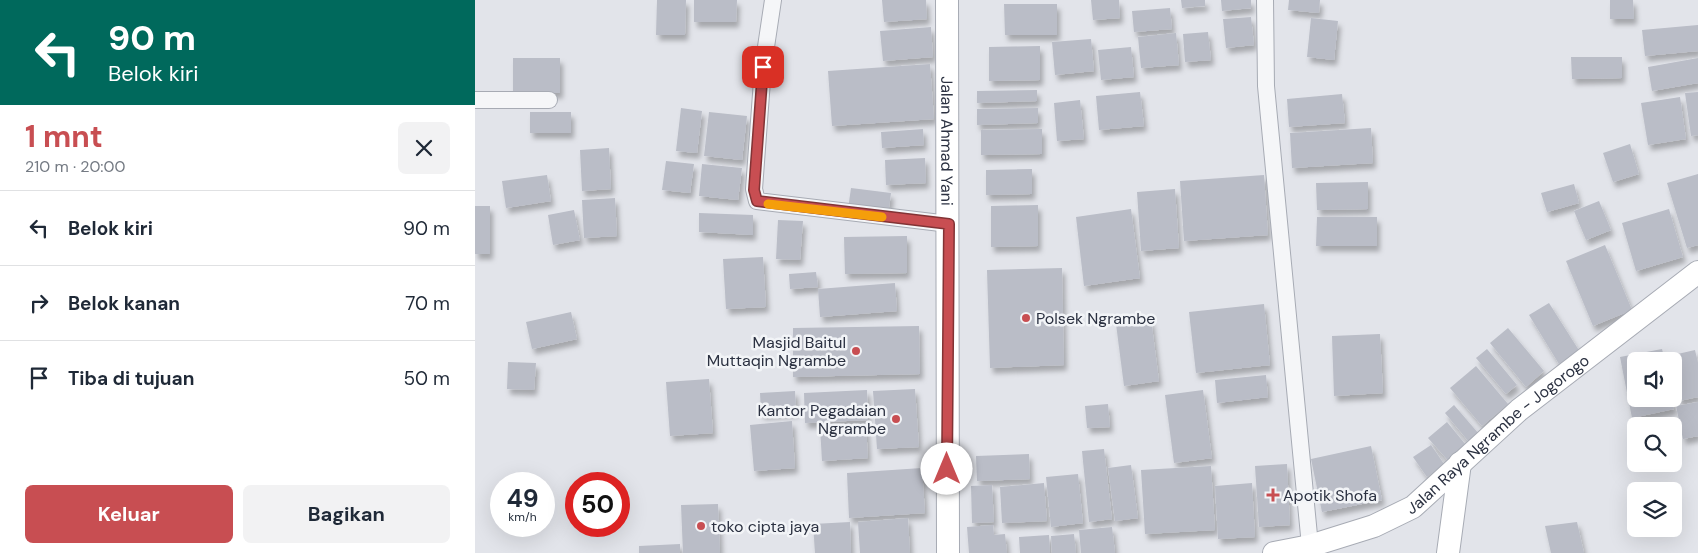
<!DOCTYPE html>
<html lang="id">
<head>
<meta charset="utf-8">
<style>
  body { margin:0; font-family:"DM Sans",sans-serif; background:#f2f2f3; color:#1f2937; height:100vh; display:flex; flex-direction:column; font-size:19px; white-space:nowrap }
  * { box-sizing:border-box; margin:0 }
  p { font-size:16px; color:#747a83 }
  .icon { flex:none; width:28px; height:28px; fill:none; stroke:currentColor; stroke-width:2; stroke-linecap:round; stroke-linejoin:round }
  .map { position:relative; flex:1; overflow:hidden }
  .side { display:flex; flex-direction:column; background:#fff; width:475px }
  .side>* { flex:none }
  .hud { background:#00695c; color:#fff; overflow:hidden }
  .tools { position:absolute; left:1152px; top:352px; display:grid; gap:10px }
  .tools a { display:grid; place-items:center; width:55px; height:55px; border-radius:8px; background:#fff; box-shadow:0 5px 20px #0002; font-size:25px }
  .speed { position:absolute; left:15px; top:472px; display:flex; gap:10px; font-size:25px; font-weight:700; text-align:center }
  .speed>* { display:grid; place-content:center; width:65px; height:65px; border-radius:50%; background:#fff; box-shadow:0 5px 20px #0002; line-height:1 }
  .speed small { font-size:12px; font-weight:400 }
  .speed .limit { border:8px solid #d22; background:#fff; color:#111 }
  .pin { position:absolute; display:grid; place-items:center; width:42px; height:42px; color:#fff; margin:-21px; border-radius:10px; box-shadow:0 2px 8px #0006 }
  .me { position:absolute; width:55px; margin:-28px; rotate:0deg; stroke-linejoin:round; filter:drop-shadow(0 0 4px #0008) }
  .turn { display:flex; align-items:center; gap:18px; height:105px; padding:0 25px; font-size:22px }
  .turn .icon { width:65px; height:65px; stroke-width:2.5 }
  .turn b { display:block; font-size:35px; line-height:42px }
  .round { display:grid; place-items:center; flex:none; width:52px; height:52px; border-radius:8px; background:#f2f2f3 }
  .head { display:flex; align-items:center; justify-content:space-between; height:85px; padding:0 25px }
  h1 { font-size:30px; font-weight:700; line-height:38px; color:#c84e52 }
  .button { display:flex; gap:10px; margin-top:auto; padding:10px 25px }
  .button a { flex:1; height:58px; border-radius:8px; background:#c84e52; color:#fff; font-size:20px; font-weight:700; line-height:58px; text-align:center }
  .button a+a { background:#f2f2f3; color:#1f2937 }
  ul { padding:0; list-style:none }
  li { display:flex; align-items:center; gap:15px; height:75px; padding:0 25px; border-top:1px solid #e0e1e3 }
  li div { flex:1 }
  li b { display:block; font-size:19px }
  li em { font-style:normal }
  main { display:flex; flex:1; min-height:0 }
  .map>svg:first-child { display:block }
</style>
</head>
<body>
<main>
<section class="side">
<div class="hud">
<div class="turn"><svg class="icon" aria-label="left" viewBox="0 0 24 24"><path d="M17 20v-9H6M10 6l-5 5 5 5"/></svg><div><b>90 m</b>Belok kiri</div></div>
</div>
<div class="head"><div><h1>1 mnt</h1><p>210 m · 20:00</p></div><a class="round"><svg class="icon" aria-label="close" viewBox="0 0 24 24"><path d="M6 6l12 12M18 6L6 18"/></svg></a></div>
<ul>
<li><svg class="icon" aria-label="left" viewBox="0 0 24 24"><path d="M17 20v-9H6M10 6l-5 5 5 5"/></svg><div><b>Belok kiri</b></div><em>90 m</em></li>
<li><svg class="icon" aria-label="right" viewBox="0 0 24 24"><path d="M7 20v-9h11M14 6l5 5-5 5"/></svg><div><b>Belok kanan</b></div><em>70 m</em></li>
<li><svg class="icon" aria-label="arrive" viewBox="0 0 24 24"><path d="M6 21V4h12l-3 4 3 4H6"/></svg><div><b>Tiba di tujuan</b></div><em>50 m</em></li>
</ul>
<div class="button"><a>Keluar</a><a>Bagikan</a></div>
</section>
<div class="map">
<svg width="1223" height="553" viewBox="0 0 1223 553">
  <defs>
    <filter id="shadow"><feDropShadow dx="3" dy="5.5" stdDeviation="2.5" flood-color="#0004"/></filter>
  </defs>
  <rect width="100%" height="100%" fill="#e2e4ea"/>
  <g fill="#babdc7" filter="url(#shadow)">
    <path d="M182,0H211L210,35H181Z"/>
    <path d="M219,0H262L261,22H219Z"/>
    <path d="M407,0H451L452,19L409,22Z"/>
    <path d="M616,0H644L645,18L618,20Z"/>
    <path d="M706,0H730V6L707,8Z"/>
    <path d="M746,0H776V8L747,11Z"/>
    <path d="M814,0H845L844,13L813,10Z"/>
    <path d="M1135,0H1158L1159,19H1135Z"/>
    <path d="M529,4H582V35H530Z"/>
    <path d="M695,8L697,29L659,32L657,11Z"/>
    <path d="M776,17L779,45L751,48L748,19Z"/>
    <path d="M836,18L863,21L859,60L832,57Z"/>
    <path d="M1223,25V51L1170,56L1167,30Z"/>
    <path d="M456,27L458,57L408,61L405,31Z"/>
    <path d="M733,32L736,60L710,62L708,34Z"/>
    <path d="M701,33L704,65L666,68L663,37Z"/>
    <path d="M616,39L619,71L580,75L577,42Z"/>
    <path d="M565,46V80L514,81V47Z"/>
    <path d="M656,47L659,77L626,80L623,50Z"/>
    <path d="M1096,57H1147V78L1097,79Z"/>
    <rect x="38" y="58" width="47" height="35"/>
    <path d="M1223,58V83L1177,91L1173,67Z"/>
    <path d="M455,64L459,119L357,126L353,71Z"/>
    <path d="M562,90V101L502,103V91Z"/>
    <path d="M665,92L669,126L624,130L621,96Z"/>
    <path d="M1223,92V135L1216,136L1210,93Z"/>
    <path d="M867,94L870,123L814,127L812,99Z"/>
    <path d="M1205,97L1211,139L1173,145L1166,103Z"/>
    <path d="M605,100L609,139L582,141L579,103Z"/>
    <path d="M206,108L227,111L222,153L201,151Z"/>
    <path d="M563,108V123L502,125V109Z"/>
    <rect x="55" y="112" width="41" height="21"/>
    <path d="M234,112L272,116L267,160L229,156Z"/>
    <path d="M896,128L898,163L817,168L815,133Z"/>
    <path d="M448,129L449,145L407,148L406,132Z"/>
    <path d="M567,129V154L506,155V130Z"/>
    <path d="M1155,144L1164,174L1138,182L1128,153Z"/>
    <path d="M134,148L136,189L107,191L105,150Z"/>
    <path d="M450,158L451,183L411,185L410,160Z"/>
    <path d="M191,161L219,164L215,193L187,190Z"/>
    <path d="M227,164L267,168L263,200L224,196Z"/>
    <path d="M557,169V194L511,195V170Z"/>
    <path d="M1223,174V245L1212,248L1192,183Z"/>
    <path d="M72,175L76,201L31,208L27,181Z"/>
    <path d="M789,175L793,235L709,241L705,181Z"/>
    <path d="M893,182V209L842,210L841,183Z"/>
    <path d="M1099,184L1104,203L1072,212L1066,193Z"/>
    <path d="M376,188L416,193L413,215L373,209Z"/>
    <path d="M700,189L704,248L666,251L662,192Z"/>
    <path d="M140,198L142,236L109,238L107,200Z"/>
    <path d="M1124,201L1136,230L1111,240L1099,211Z"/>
    <path d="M563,205V246L516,247V206Z"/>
    <rect x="0" y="206" width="15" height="48"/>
    <path d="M656,209L665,278L609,286L601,217Z"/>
    <path d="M1194,209L1208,257L1161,271L1147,223Z"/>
    <path d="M99,210L105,240L78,245L73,215Z"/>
    <path d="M224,213L278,215V235L224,232Z"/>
    <path d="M842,217H902V246H841Z"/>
    <path d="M303,220L328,221L325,260L301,259Z"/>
    <path d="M432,236V273L370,274L369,237Z"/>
    <path d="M1130,245L1157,310L1118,326L1091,261Z"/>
    <path d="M288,257L291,307L251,309L248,259Z"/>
    <path d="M587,268L589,365L515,368L512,270Z"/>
    <path d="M341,272L343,287L315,289L314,274Z"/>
    <path d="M420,283L422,311L345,317L343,289Z"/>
    <path d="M1074,303L1105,352L1084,364L1054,315Z"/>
    <path d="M789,304L795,365L721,373L714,312Z"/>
    <path d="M96,312L102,339L57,349L51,322Z"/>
    <path d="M676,319L684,381L649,386L641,324Z"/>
    <path d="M444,326L445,374L318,377V328Z"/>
    <path d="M1033,328L1069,371L1051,387L1015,343Z"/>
    <path d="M905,334L908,393L859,396L857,336Z"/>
    <path d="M1012,349L1042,385L1031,394L1001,358Z"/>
    <path d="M1187,349L1190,361H1161V399H1197L1199,409L1157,418L1145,357Z"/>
    <path d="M1220,350L1223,363V397L1204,401L1199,377V361H1195L1194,356Z"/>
    <path d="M33,362L61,363L59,390L32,389Z"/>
    <path d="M1001,366L1033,404L1007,426L975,388Z"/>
    <path d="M791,375L793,397L742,403L740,380Z"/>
    <path d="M234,379L238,433L195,436L191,382Z"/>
    <path d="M440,389L444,447L402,449L398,391Z"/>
    <path d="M392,390L393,420L330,423L329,393Z"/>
    <path d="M728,390L737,458L699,463L690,395Z"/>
    <path d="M320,391L321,412L286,414L285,393Z"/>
    <path d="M1223,402V436L1208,439L1201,406Z"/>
    <path d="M633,404L635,427L612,428L610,406Z"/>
    <path d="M979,405L1004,434L994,442L970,413Z"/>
    <path d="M317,421L320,468L279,471L275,425Z"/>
    <path d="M972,422L995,450L977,465L953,438Z"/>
    <path d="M391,425L393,458L347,461L345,427Z"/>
    <path d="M956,445L969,464L952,477L938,457Z"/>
    <path d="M896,446L907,500L847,512L836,459Z"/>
    <path d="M629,449L637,519L614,522L607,451Z"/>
    <path d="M554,454L555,479L502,481L501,456Z"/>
    <path d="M812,464L815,525L784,527L780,466Z"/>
    <path d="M656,465L663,518L640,521L633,468Z"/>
    <path d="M736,466L740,530L670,534L666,470Z"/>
    <path d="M447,468L450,513L374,518L372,473Z"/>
    <path d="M603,474L608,523L576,527L571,477Z"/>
    <path d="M569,483L572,521L527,523L525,487Z"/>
    <path d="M777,483L780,537L743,539L740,486Z"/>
    <path d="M517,485L519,522L497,523L496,486Z"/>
    <path d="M243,504L245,553H208L206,505Z"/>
    <path d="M433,518L435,553H385L383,522Z"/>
    <path d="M375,522L376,553H340L338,524Z"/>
    <path d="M1102,522L1109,553H1076L1070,526Z"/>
    <path d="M518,525L519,535L530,534L532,553H494L492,527Z"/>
    <path d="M637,527L640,553H606L604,530Z"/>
    <path d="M599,534L601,553H577L576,536Z"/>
    <path d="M574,535L575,553H545L544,537Z"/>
    <path d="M205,544V553H164V546Z"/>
  </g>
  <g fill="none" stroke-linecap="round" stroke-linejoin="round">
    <defs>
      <g id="street">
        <path d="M298,0L288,67L279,189L282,201L474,224"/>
        <path d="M790,0L791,86L835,546"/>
        <path d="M0,100H74"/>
      </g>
      <g id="secondary">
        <path id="s1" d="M472,0L473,553"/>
        <path id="s2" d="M799,553L835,546L899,526L938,507L1044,410L1223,272"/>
        <path d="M973,553L985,463"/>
      </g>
    </defs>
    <use href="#street" stroke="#a7abb4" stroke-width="18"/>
    <use href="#secondary" stroke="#a7abb4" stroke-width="24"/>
    <use href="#street" stroke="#f5f6f8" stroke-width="16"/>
    <use href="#secondary" stroke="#fff" stroke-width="22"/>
  </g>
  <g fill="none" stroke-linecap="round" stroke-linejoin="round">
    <defs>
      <path id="route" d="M288,67L279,190L282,201L474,224L472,469"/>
    </defs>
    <use href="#route" stroke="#823335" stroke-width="12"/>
    <use href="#route" stroke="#c84e52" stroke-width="9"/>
    <path stroke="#f59e0b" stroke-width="9" d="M293,204L407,217"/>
  </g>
  <g fill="#c84e52" stroke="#f2f4f7" stroke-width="2">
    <circle cx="551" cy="318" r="5"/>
    <circle cx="381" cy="351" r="5"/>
    <circle cx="421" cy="419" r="5"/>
    <path d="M795.5 487.5h5v5h5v5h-5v5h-5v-5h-5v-5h5z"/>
    <circle cx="226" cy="526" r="5"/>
  </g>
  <g text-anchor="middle" stroke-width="5" stroke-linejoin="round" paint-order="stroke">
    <g font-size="16" fill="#2b3141" stroke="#f2f4f7">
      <text dy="6" stroke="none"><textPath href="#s1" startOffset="141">Jalan Ahmad Yani</textPath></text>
      <text dy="6" stroke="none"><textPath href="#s2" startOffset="259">Jalan Raya Ngrambe - Jogorogo</textPath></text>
    </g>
    <g font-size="16" fill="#2b3141" stroke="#f2f4f7" text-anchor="start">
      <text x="561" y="324">Polsek Ngrambe</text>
      <text x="371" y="348" text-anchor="end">Masjid Baitul<tspan x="371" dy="18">Muttaqin Ngrambe</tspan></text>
      <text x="411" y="416" text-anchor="end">Kantor Pegadaian<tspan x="411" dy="18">Ngrambe</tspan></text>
      <text x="808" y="501">Apotik Shofa</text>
      <text x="236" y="532">toko cipta jaya</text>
    </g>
  </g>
</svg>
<div class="tools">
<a><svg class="icon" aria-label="sound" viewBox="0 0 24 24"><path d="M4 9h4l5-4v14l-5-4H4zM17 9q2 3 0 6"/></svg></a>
<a><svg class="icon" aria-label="search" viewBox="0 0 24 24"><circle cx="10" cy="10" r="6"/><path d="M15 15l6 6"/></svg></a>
<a><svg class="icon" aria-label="layers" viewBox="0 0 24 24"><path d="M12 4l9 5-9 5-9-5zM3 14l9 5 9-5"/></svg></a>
</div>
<div class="speed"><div>49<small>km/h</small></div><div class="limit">50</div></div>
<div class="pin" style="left:288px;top:67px;background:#d93025"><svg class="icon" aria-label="arrive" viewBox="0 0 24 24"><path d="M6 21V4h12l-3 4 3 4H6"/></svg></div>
<svg class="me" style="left:472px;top:469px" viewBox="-20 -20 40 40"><circle r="19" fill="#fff"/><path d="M0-13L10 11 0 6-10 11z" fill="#c84e52"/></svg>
</div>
</main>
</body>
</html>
